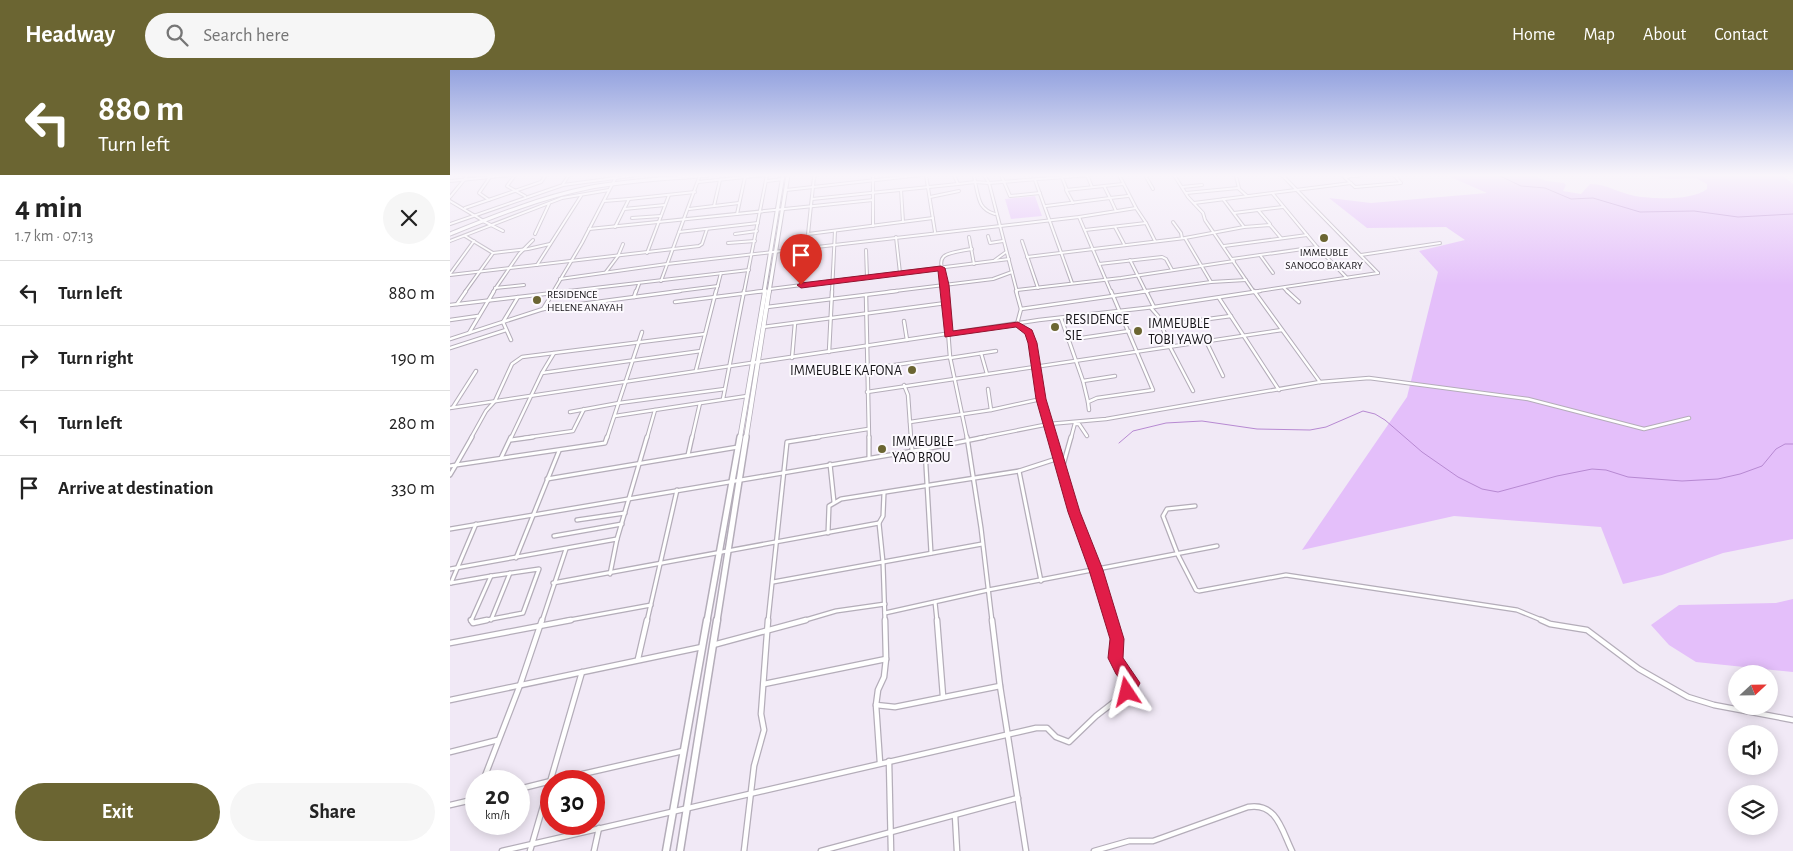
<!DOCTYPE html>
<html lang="en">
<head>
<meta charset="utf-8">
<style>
  body { margin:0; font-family:"Alegreya Sans",sans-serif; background:#f6f6f6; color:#222; height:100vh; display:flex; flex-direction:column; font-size:19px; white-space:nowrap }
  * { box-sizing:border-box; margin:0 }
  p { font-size:16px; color:#767676 }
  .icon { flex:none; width:28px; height:28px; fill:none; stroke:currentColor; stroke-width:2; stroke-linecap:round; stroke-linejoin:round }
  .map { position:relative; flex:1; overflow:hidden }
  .sheet { display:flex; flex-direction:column; background:#fff; width:450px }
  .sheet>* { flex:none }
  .hud { background:#6b6532; color:#fff; overflow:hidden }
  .needle { width:32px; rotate:68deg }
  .buttons { position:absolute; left:1278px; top:595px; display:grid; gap:10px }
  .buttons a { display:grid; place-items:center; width:50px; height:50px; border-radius:50%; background:#fff; box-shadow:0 2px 12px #0003; font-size:25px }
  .speed { position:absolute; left:15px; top:700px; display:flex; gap:10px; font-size:25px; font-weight:700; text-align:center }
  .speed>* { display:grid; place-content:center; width:65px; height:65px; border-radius:50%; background:#fff; box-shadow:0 2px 12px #0003; line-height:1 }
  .speed small { font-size:12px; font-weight:400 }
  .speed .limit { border:8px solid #d22; background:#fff; color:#111 }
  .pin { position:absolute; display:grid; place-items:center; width:42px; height:42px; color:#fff; margin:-51px -21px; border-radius:50% 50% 50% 0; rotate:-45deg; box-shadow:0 0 5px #0007 }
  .pin .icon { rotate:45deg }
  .me { position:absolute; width:55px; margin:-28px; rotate:350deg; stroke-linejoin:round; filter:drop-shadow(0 0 4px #0008) }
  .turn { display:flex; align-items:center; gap:18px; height:105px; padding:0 15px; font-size:22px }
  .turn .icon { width:65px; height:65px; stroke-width:2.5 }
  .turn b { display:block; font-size:35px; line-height:42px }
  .round { display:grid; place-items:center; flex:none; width:52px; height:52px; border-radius:26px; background:#f6f6f6 }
  .headline { display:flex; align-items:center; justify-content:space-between; height:85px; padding:0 15px }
  h1 { font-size:30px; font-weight:600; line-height:38px }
  .button { display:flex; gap:10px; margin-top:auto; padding:10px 15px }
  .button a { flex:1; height:58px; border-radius:30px; background:#6b6532; color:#fff; font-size:20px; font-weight:600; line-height:58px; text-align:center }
  .button a+a { background:#f6f6f6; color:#222 }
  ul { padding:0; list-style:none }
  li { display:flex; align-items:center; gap:15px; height:65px; padding:0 15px; border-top:1px solid #e0e0e0 }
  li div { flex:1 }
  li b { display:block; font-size:19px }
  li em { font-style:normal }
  header { display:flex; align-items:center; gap:30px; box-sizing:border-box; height:70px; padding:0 25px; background:#6b6532; color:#fff }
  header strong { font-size:24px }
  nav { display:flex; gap:28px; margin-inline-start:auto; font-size:18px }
  .search { width:350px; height:45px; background:#f6f6f6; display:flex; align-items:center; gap:12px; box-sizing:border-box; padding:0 18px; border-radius:28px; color:#767676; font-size:19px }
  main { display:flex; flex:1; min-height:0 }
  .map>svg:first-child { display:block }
</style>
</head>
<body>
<header>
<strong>Headway</strong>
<div class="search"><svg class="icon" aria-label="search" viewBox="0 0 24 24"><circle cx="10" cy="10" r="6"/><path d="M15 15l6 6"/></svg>Search here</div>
<nav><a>Home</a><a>Map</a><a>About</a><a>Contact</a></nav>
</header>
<main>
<section class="sheet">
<div class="hud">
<div class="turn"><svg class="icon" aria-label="left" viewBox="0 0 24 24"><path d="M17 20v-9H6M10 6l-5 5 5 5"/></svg><div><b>880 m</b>Turn left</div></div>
</div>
<div class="headline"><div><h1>4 min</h1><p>1.7 km · 07:13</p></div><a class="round"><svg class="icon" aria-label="close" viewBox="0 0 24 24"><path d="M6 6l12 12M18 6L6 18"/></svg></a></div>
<ul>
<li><svg class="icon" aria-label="left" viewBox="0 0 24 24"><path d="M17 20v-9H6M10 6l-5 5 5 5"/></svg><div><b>Turn left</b></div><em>880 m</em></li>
<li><svg class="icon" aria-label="right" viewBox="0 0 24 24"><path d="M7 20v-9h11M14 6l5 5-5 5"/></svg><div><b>Turn right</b></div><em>190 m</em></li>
<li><svg class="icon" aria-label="left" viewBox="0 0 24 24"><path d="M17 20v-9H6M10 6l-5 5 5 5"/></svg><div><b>Turn left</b></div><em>280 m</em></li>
<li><svg class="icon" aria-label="arrive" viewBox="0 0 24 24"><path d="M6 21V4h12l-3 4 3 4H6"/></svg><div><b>Arrive at destination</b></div><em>330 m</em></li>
</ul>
<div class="button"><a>Exit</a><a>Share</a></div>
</section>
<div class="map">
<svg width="1343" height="781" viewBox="0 0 1343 781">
  <rect width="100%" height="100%" fill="#f1e9f6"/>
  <g fill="#e4bffa">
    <path d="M996,105H1083L1096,111L1114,113L1116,115L1113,121L1131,124L1140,114C1158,114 1168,123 1185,126C1204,129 1241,131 1257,119V114L1246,108L1217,109L1199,105H1332L1343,114V469L1273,483L1212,505L1173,514L1151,457L1004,446L852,480L957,327L988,202L969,181L1015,170L996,157L917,158L879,128L921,133L1037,123Z"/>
    <path d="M585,126L592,146L561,149L555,129Z"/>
    <path d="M1343,529V602L1246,592L1219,575L1201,555L1229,535L1326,533Z"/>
  </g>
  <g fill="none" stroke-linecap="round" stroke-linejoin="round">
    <g stroke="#b789d2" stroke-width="1">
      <path d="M1048,105L1071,116L1095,118L1121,129L1143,128L1190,142L1244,141L1288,147L1343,144"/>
      <path d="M669,373L683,361L716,353L752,351L807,359L860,360L876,357L913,341L925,344L935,350L972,382L1008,407L1032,419L1048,422L1107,406L1142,399L1156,400L1178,407L1232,411L1268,409L1290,404L1312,396L1326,379L1335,374H1343"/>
    </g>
    <defs>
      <g id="minor-far3">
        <path d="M65,105L57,116L75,126"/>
        <path d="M367,105L364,107L358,164L483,148"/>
        <path d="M423,105V156"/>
        <path d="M476,105L485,162"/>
        <path d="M504,105L508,114L525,112C529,128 528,139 545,144"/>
        <path d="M524,105L525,112L539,113L567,222"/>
        <path d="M534,105L539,113L640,105"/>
        <path d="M551,105L560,126L590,123"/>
        <path d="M611,105L617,120"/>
        <path d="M637,105L642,117"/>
        <path d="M695,105L703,119"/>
        <path d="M724,105L738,127L753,143L755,150L804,222"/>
        <path d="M832,105L928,203"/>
        <path d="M892,105L905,117L951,113L944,105"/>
        <path d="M786,106L789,118"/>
        <path d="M895,107L912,105"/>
        <path d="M585,110L622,213"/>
        <path d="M0,111L60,105"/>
        <path d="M317,111L333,109"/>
        <path d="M248,112L315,105"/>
        <path d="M113,114L119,105"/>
        <path d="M732,117L752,115"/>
        <path d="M336,120L471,105"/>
        <path d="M451,120L453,152"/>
        <path d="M736,123L788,118L797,126"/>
        <path d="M823,124L867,177L897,208"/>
        <path d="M0,127L18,105"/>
        <path d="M480,127L509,121"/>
        <path d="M362,129L508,114"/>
        <path d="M773,129L794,157L820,155L831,168"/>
        <path d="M39,130L29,123L40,107"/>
        <path d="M0,131L32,150"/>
        <path d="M154,131L179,129"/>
        <path d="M623,133L616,120L673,114"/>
        <path d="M744,133L901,113"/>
        <path d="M264,136L270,110"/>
        <path d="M596,136L660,128L654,116"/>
        <path d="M15,138L91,112L96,105"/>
        <path d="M686,138L696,153"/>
        <path d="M174,139L215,135"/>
        <path d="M239,139L289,133"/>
        <path d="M808,140L820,154"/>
        <path d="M666,141L660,128L678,126"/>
        <path d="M784,143L833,137"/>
        <path d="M287,144L295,107"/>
        <path d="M629,147L661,222"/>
        <path d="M182,148L211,146"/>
        <path d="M33,151L53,161"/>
        <path d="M723,152L731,163L732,168"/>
        <path d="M0,154L113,115L187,105"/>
        <path d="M165,157L179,129L245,122"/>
        <path d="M665,157L674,174"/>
        <path d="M139,159L423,130"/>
        <path d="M635,160L696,153L705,171"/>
        <path d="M229,162L308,153"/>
        <path d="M85,164L99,134"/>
        <path d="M285,164L307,161"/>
        <path d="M15,166L43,183L15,222"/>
        <path d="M538,166L540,173L553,171"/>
        <path d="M446,167L450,203"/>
        <path d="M519,167L524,194"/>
        <path d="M0,171L112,128L159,120"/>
        <path d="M572,171L588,218"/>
        <path d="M278,173L305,171"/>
        <path d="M774,176L857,165"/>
        <path d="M416,180L417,207"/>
        <path d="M43,183L78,179L100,174"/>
        <path d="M197,183L219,125"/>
        <path d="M810,185L823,203"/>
        <path d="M911,185L990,173"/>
        <path d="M577,187L735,168L794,157"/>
        <path d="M782,189L867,177"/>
        <path d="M545,190L556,182"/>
        <path d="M680,190L696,222"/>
        <path d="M649,194L712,187L716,189L722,200"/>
        <path d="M87,195L131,126"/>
        <path d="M156,202L168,186L173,174"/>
        <path d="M0,204L24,171"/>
        <path d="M0,205L249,176L252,174L257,159"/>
        <path d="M110,209L217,194L629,147L686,138L669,105"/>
        <path d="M211,211L250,105"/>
        <path d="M761,212L796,210"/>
        <path d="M45,218L74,215"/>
        <path d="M834,218L838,222"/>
        <path d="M320,219L559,189"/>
        <path d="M567,220L671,208L784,191"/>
        <path d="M43,222L69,184L83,170"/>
        <path d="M103,222L132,173L166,107"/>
        <path d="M110,222L299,200"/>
        <path d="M186,222L189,214"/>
        <path d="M221,222L268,216"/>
        <path d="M266,222L271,203"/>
        <path d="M294,222L317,105"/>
        <path d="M304,222L314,221"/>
        <path d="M382,222L385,161"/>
        <path d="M437,222L543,209L562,202"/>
        <path d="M495,222C493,188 479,185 522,179"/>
        <path d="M689,222L761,212L735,168"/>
        <path d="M802,222L928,203"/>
      </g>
      <g id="minor-far2">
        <path d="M566,221L571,239L567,254L579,262L583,273L591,329L599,354L656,349L870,312L919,308L1078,329L1194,359L1239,348"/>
        <path d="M696,221L704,237"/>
        <path d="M804,221L870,312"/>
        <path d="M837,221L849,232"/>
        <path d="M416,225L419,368"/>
        <path d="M184,227L186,221"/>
        <path d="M769,228L829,320"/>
        <path d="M225,232L314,221"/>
        <path d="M7,234L16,221"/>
        <path d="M0,235L120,221"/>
        <path d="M317,237L447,221"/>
        <path d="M701,238L708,246L720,277L743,321"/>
        <path d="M93,239L104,221"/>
        <path d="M571,239L698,221"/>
        <path d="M611,248L633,311L638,332"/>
        <path d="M0,250L28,246"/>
        <path d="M454,251L457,270"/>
        <path d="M713,255L781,246"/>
        <path d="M313,257L496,233"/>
        <path d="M19,263L44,221"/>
        <path d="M0,269L93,239L230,221"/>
        <path d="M61,270L53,252L68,227"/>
        <path d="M618,270L679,261"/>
        <path d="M756,271L773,306"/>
        <path d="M0,278L56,260"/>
        <path d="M379,282L382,221"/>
        <path d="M531,283L537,304"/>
        <path d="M500,287L517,368"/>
        <path d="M342,288L345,253"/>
        <path d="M500,288L546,281"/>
        <path d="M417,299L500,287L495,221"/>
        <path d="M246,300L266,221"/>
        <path d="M92,303L251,281"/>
        <path d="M633,311L665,306"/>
        <path d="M454,315L458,325L461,368"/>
        <path d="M538,319L541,340"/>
        <path d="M417,322L832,260"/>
        <path d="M273,329L294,221"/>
        <path d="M3,337L26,301"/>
        <path d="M0,338L589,250L704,237L810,221"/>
        <path d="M639,340L638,332L647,328L703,320L661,221"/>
        <path d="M120,342L169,333L275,319"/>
        <path d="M165,346L297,326"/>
        <path d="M460,352L541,340L591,329"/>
        <path d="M626,354H629L637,366"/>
        <path d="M21,368L36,341L45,331L62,294L72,287L255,264"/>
        <path d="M61,368L92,303L104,283"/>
        <path d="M74,368L123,361L134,339"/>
        <path d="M157,368L192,262"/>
        <path d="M197,368L205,340"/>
        <path d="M242,368L250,333"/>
        <path d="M361,368L418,359"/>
        <path d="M529,368L599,354L603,368"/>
        <path d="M621,368L625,353"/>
      </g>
      <g id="minor-far1">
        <path d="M419,367V388"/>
        <path d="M461,367L462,381"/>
        <path d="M517,367L531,458L542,551"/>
        <path d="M603,367L624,443L646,500L662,551"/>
        <path d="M61,370L83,367"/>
        <path d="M475,379L481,483"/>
        <path d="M238,385L242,367"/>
        <path d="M51,388L61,367"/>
        <path d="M380,394L384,432"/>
        <path d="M0,396L6,395L22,367"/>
        <path d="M612,399L621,367"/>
        <path d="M569,401L591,511"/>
        <path d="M0,405L6,395L155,373L157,367"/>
        <path d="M97,409L288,377"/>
        <path d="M434,423L433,446L429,453L433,492L435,551"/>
        <path d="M745,436L717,439L713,446L728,485L746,520L749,521L836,505L1067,540L1094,551"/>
        <path d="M127,450L175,443"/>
        <path d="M0,459L475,379L535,367"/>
        <path d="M378,463L379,436L391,429L569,401L609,388"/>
        <path d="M104,466L172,454"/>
        <path d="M66,488L109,381"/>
        <path d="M0,499L167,469"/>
        <path d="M160,504L167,469L197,367"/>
        <path d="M323,512L532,474"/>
        <path d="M1,513L41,506"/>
        <path d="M1,513L26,454"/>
        <path d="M103,513L429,453"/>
        <path d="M485,532L487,551"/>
        <path d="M435,543L538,520L767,476"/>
        <path d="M41,550L60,503"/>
        <path d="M21,551L41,506"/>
        <path d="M31,551L73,543L89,499L41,506"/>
        <path d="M92,551L116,479"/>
        <path d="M114,551L201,535"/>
        <path d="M197,551L227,420"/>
        <path d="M318,551L337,372L369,367"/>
        <path d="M352,551L386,541L435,534"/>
      </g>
      <g id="minor">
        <path d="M21,550L23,553L37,550"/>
        <path d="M487,550L493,626"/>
        <path d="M542,550L550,616L576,781"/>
        <path d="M1091,550L1100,554L1137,560L1189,599L1238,627L1264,635L1343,650"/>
        <path d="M0,573L121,550"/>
        <path d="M263,575L356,550"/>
        <path d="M188,589L197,550"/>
        <path d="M314,614L436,589"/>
        <path d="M0,630L252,577"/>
        <path d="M426,635L445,637L550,616"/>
        <path d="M0,682L48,670"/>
        <path d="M439,691L441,781"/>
        <path d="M430,693L426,635L428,620L434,607L436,589L435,550"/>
        <path d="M33,711L70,615L92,550"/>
        <path d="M102,711L233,681"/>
        <path d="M69,719L101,711"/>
        <path d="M0,735L26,729"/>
        <path d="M505,745L507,781"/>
        <path d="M52,781L586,658H597L606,667L619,672L646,646L677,622L683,613L671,600L666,587L667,569L661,550"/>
        <path d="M80,781L132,602"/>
        <path d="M144,781L149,758"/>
        <path d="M294,781L304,696L314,660L311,644L318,550"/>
        <path d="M371,781L568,728"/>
        <path d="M644,781L679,771H703L798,737C827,732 832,761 842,781"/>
      </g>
      <g id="secondary-far3">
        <path d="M0,164C45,146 89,128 137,118C177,110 218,109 258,105"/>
        <path d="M314,222L333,105"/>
        <path d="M319,222L338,105"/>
      </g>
      <g id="secondary-far2">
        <path d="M290,368L315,221"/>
        <path d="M296,368L319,221"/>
      </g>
      <g id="secondary-far1">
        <path d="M257,551L290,367"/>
        <path d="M267,551L296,367"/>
      </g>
      <g id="secondary">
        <path d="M216,781L257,550"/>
        <path d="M230,781L267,550"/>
      </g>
    </defs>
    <use href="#minor-far3" stroke="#b4adb9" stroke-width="4"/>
    <use href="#minor-far2" stroke="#b4adb9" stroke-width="4.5"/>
    <use href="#minor-far1" stroke="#b4adb9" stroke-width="5.5"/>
    <use href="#minor" stroke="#b4adb9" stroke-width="7"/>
    <use href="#secondary-far3" stroke="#b4adb9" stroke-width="5"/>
    <use href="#secondary-far2" stroke="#b4adb9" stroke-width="5.5"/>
    <use href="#secondary-far1" stroke="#b4adb9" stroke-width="8"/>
    <use href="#secondary" stroke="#b4adb9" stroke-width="9"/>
    <use href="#minor-far3" stroke="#fff" stroke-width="2"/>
    <use href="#minor-far2" stroke="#fff" stroke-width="2.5"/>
    <use href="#minor-far1" stroke="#fff" stroke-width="3"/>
    <use href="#minor" stroke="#fff" stroke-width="4.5"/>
    <use href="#secondary-far3" stroke="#fff" stroke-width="3"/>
    <use href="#secondary-far2" stroke="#fff" stroke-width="4"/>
    <use href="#secondary-far1" stroke="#fff" stroke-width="5"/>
    <use href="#secondary" stroke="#fff" stroke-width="6"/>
  </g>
  <linearGradient id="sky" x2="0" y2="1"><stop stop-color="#94a3df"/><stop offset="0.49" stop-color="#f9f5fb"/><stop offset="1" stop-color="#f9f5fb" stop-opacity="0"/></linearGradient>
  <rect width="1343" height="215" fill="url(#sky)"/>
  <path fill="#e11d48" stroke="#92132f" d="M491,196L495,198L499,215L503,261L568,252L582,260L587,273L596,329L630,442L653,500L674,569L673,588L690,613L683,627L677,629L672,627L670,622L674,614L666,604L658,588L660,569L639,500L618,442L586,329L578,273L575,264L566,257L495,267L488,201L351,218L347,215L351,213Z"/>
  <g fill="#6b6532" stroke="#fcf9fe" stroke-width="2">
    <circle cx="874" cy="168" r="5"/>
    <circle cx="87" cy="230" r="5"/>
    <circle cx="605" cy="257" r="5"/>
    <circle cx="688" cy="261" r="5"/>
    <circle cx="462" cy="300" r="5"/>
    <circle cx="432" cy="379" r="5"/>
  </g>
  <g text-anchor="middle" stroke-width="4" stroke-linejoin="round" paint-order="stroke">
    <g font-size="11" fill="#161418" stroke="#fcf9fe">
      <text x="874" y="186">IMMEUBLE<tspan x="874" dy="13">SANOGO BAKARY</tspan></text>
      <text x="97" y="228" text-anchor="start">RESIDENCE<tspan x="97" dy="13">HELENE ANAYAH</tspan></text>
    </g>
    <g font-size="14" fill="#161418" stroke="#fcf9fe" text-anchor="start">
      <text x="615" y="254">RESIDENCE<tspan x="615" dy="16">SIE</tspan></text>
      <text x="698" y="258">IMMEUBLE<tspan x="698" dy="16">TOBI YAWO</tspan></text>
      <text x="452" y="305" text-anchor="end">IMMEUBLE KAFONA</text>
      <text x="442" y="376">IMMEUBLE<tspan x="442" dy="16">YAO BROU</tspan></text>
    </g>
  </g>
</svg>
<div class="buttons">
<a><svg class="needle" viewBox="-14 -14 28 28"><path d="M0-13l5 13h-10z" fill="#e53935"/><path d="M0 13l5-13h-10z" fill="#767676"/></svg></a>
<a><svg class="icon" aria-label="sound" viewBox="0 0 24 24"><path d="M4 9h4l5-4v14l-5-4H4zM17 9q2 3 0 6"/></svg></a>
<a><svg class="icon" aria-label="layers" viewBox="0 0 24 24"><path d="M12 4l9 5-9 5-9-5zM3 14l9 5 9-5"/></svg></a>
</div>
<div class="speed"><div>20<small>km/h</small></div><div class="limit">30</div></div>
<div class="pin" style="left:351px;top:215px;background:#d93025"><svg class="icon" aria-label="arrive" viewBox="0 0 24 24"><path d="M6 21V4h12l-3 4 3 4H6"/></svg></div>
<svg class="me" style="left:677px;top:622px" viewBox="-20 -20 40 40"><path d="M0-17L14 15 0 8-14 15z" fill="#e11d48" stroke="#fff" stroke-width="4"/></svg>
</div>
</main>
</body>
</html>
